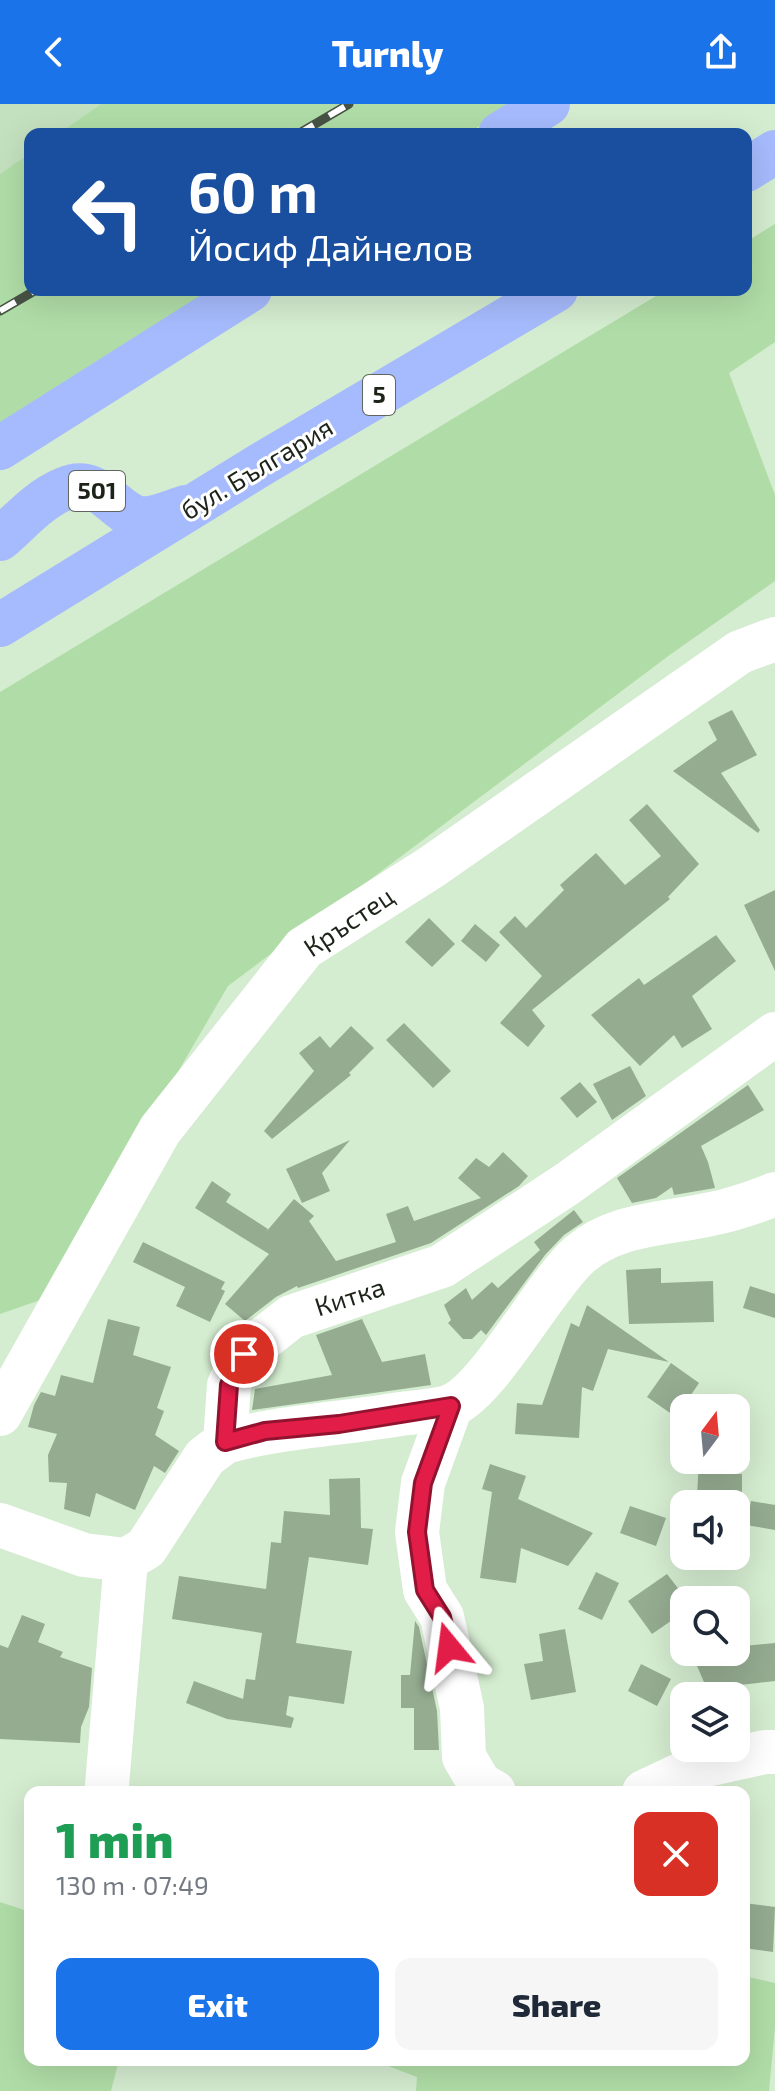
<!DOCTYPE html>
<html lang="en">
<head>
<meta charset="utf-8">
<style>
  body { margin:0; font-family:"Exo 2",sans-serif; background:#f6f6f7; color:#1f2937; height:100vh; display:flex; flex-direction:column; font-size:30px; white-space:nowrap }
  * { box-sizing:border-box; margin:0 }
  p { font-size:26px; color:#747a83 }
  .icon { flex:none; width:44px; height:44px; fill:none; stroke:currentColor; stroke-width:2; stroke-linecap:round; stroke-linejoin:round }
  .map { position:relative; flex:1; overflow:hidden }
  .sheet { position:absolute; left:24px; top:1682px; width:726px; height:280px; display:flex; flex-direction:column; background:#fff; border-radius:16px; box-shadow:0 8px 32px #0002 }
  .sheet>* { flex:none }
  .guide { position:absolute; left:24px; top:24px; width:728px; height:168px; border-radius:16px; box-shadow:0 8px 32px #0002; background:#1a4fa0; color:#fff; overflow:hidden }
  .needle { width:52px; rotate:16deg }
  .fabs { position:absolute; left:670px; top:1290px; display:grid; gap:16px }
  .fabs a { display:grid; place-items:center; width:80px; height:80px; border-radius:16px; background:#fff; box-shadow:0 8px 32px #0002; font-size:40px }
  .pin { position:absolute; display:grid; place-items:center; width:68px; height:68px; color:#fff; margin:-34px; border:4px solid #fff; border-radius:50%; box-shadow:0 2px 8px #0007 }
  .me { position:absolute; width:88px; margin:-44px; rotate:344deg; stroke-linejoin:round; filter:drop-shadow(0 0 6px #0008) }
  .turn { display:flex; align-items:center; gap:28px; height:168px; padding:0 32px; font-size:36px }
  .turn .icon { width:104px; height:104px; stroke-width:2.5 }
  .turn b { display:block; font-size:56px; line-height:68px }
  .round { display:grid; place-items:center; flex:none; width:84px; height:84px; border-radius:16px; background:#f6f6f7 }
  .overview { display:flex; align-items:center; justify-content:space-between; height:136px; padding:0 32px }
  h1 { font-size:48px; font-weight:800; line-height:60px; color:#1e9e55 }
  .button { display:flex; gap:16px; margin-top:auto; padding:16px 32px }
  .button a { flex:1; height:92px; border-radius:16px; background:#1a73e8; color:#fff; font-size:32px; font-weight:800; line-height:92px; text-align:center }
  .button a+a { background:#f6f6f7; color:#1f2937 }
  header { display:flex; justify-content:space-between; align-items:center; height:104px; padding:0 32px; background:#1a73e8; color:#fff; font-size:36px; font-weight:800 }
  .map>svg:first-child { display:block }
</style>
</head>
<body>
<header><svg class="icon" aria-label="back" viewBox="0 0 24 24"><path d="M15 5l-7 7 7 7"/></svg>Turnly<svg class="icon" aria-label="share" viewBox="0 0 24 24"><path d="M12 15V3M7 8l5-5 5 5M5 13v7h14v-7"/></svg></header>
<div class="map">
<svg width="775" height="1987" viewBox="0 0 775 1987">
  <rect width="100%" height="100%" fill="#d4ecd0"/>
  <path fill="#c4e1bf" d="M0,0H101L58,30H30V49L0,70Z"/>
  <g fill="#b0dda7">
    <path d="M101,0H514L467,30H58Z"/>
    <path d="M30,49V186H221L0,326V70Z"/>
    <path d="M775,120V238L729,269L775,391V477L671,550L228,882L46,1194L0,1210V588L666,186H746V138Z"/>
    <path d="M0,1798L30,1808V1956H119L111,1987H0Z"/>
    <path d="M744,1872L775,1879V1923L769,1987H416L417,1973L372,1956H744Z"/>
  </g>
  <g fill="#95ac91">
    <path d="M732,606L757,651L721,669L760,726L758,729L673,667L717,636L708,618Z"/>
    <path d="M647,700L699,760L668,793L670,795L532,906L545,922L528,943L500,919L542,872L499,828L515,812L526,824L564,786L560,781L596,749L625,781L661,752L629,716Z"/>
    <path d="M775,786V867L744,801Z"/>
    <path d="M429,814L455,840L432,863L405,838Z"/>
    <path d="M475,820L500,841L486,858L461,837Z"/>
    <path d="M716,831L736,857L692,892L712,925L682,944L674,931L640,962L591,911L639,874L644,881Z"/>
    <path d="M404,919L451,967L433,984L386,936Z"/>
    <path d="M351,922L374,944L349,969L351,971L272,1035L264,1027L314,967L299,949L320,932L330,944Z"/>
    <path d="M630,962L646,992L612,1016L593,980Z"/>
    <path d="M580,978L597,998L577,1014L560,994Z"/>
    <path d="M748,981L764,1006L701,1042L708,1058L715,1084L674,1091L672,1083L656,1094L632,1099L617,1074Z"/>
    <path d="M350,1036L322,1069L330,1087L302,1099L286,1065Z"/>
    <path d="M503,1048L528,1072L519,1082L431,1139L298,1184L297,1182L276,1193L245,1217L225,1200L269,1150L195,1104L212,1077L231,1090L226,1098L268,1125L266,1128L294,1095L314,1112L309,1117L336,1157L396,1138L386,1110L408,1102L414,1117L481,1094L458,1074L476,1054L489,1063Z"/>
    <path d="M574,1106L583,1118L564,1131L545,1151L486,1231L481,1226L472,1235H463L448,1219L451,1216L444,1201L466,1184L472,1196L492,1178L498,1184L540,1146L534,1138Z"/>
    <path d="M143,1138L225,1178L221,1185L225,1187L210,1218L176,1202L185,1183L133,1158Z"/>
    <path d="M661,1164V1179L713,1177L714,1218L629,1220L626,1166Z"/>
    <path d="M750,1182L775,1190V1214L743,1204Z"/>
    <path d="M587,1201L669,1258L608,1245L593,1287L582,1283L579,1334L515,1330L517,1299L542,1301L571,1219L579,1223Z"/>
    <path d="M108,1215L140,1223L133,1251L171,1263L157,1304L164,1307L155,1331L179,1347L165,1369L154,1362L135,1406L96,1389L90,1413L64,1405L67,1379L49,1378L48,1351L57,1330L28,1323L34,1301L41,1288L55,1292L61,1271L93,1279Z"/>
    <path d="M362,1215L382,1258L425,1250L431,1281L252,1306L255,1285L332,1271L316,1231Z"/>
    <path d="M671,1259L699,1279L676,1313L647,1293Z"/>
    <path d="M699,1356H721V1364H730V1370H742V1393L697,1392Z"/>
    <path d="M490,1360L526,1372L518,1395L593,1429L568,1462L521,1444L516,1479L480,1474L492,1388L482,1385Z"/>
    <path d="M360,1374L361,1424L373,1425L368,1461L309,1453L296,1539L352,1547L344,1600L289,1592L286,1611L294,1614L291,1624L227,1615L186,1599L194,1577L243,1595L246,1575L255,1576L262,1529L172,1515L179,1472L266,1485L271,1438L281,1439L284,1407L330,1411L329,1375Z"/>
    <path d="M751,1397L775,1401V1426L746,1421Z"/>
    <path d="M630,1402L666,1414L656,1442L620,1429Z"/>
    <path d="M596,1468L619,1479L602,1516L578,1505Z"/>
    <path d="M667,1470L684,1492V1508L652,1530L628,1497Z"/>
    <path d="M22,1511L45,1520L38,1538L63,1548L60,1553L92,1564L89,1603L81,1623L80,1639L0,1635V1541L8,1544Z"/>
    <path d="M415,1517L419,1523L437,1607L439,1646H414V1604H401V1571H410Z"/>
    <path d="M565,1525L576,1588L531,1596L524,1560L543,1557L539,1530Z"/>
    <path d="M775,1539V1577L740,1581L714,1592H710L691,1548H745L744,1542Z"/>
    <path d="M641,1560L671,1575L657,1602L628,1587Z"/>
    <path d="M744,1799L775,1803L773,1848L744,1844Z"/>
  </g>
  <g fill="none" stroke-linecap="round" stroke-linejoin="round">
    <g stroke="#fff" stroke-width="44">
      <path d="M451,1302L423,1379L417,1428L425,1486L442,1513L462,1604L464,1653L480,1680L494,1688"/>
      <path d="M0,1310L160,1026L304,844L430,764L740,548L775,535"/>
      <path d="M225,1338C282,1322 342,1320 400,1310C416,1308 433,1307 448,1303C487,1291 543,1183 579,1151C615,1119 666,1120 711,1110C732,1106 755,1098 775,1090"/>
      <path d="M0,1421L84,1451L126,1456L146,1444L205,1353L225,1338L229,1281L244,1250L291,1213L442,1162L567,1080L775,930"/>
      <path d="M107,1681L126,1456"/>
      <path d="M644,1688L697,1663L765,1648H775"/>
    </g>
    <g stroke="#a6bbfd" stroke-width="44">
      <path d="M500,30L548,0"/>
      <path d="M746,66L775,48"/>
      <path d="M0,344L250,186"/>
      <path d="M0,435C21,417 38,396 64,385C97,370 112,405 136,413C150,418 172,407 186,403"/>
      <path d="M0,521L265,358L556,186"/>
    </g>
    <defs>
      <g id="rail">
        <path d="M298,30L349,0"/>
        <path d="M0,207L36,186"/>
      </g>
    </defs>
    <use href="#rail" stroke="#475344" stroke-width="9"/>
    <use href="#rail" stroke="#fff" stroke-width="6" stroke-dasharray="18" stroke-linecap="butt"/>
  </g>
  <g fill="none" stroke-linecap="round" stroke-linejoin="round">
    <defs>
      <path id="route" d="M244,1250L229,1281L225,1338L265,1327L339,1320L451,1302L423,1379L417,1428L425,1486L442,1513L449,1543"/>
    </defs>
    <use href="#route" stroke="#92132f" stroke-width="20"/>
    <use href="#route" stroke="#e11d48" stroke-width="14"/>
  </g>
  <g text-anchor="middle" stroke-width="6" stroke-linejoin="round" paint-order="stroke">
    <g fill="#fff" stroke="#60665f" stroke-width="2">
      <rect x="363" y="271" width="32" height="40" rx="6"/>
      <rect x="69" y="367" width="56" height="40" rx="6"/>
    </g>
    <g font-size="24" font-weight="bold" fill="#1c241a">
      <text x="379" y="299">5</text>
      <text x="97" y="395">501</text>
    </g>
    <g font-size="26" fill="#1c241a" stroke="#fff">
      <text transform="translate(257 365) rotate(-31)" y="9">бул. България</text>
      <text transform="translate(349 818) rotate(-34)" y="9">Кръстец</text>
      <text transform="translate(350 1193) rotate(-18)" y="9">Китка</text>
    </g>
  </g>
</svg>
<div class="fabs">
<a><svg class="needle" viewBox="-14 -14 28 28"><path d="M0-13l5 13h-10z" fill="#e53935"/><path d="M0 13l5-13h-10z" fill="#747a83"/></svg></a>
<a><svg class="icon" aria-label="sound" viewBox="0 0 24 24"><path d="M4 9h4l5-4v14l-5-4H4zM17 9q2 3 0 6"/></svg></a>
<a><svg class="icon" aria-label="search" viewBox="0 0 24 24"><circle cx="10" cy="10" r="6"/><path d="M15 15l6 6"/></svg></a>
<a><svg class="icon" aria-label="layers" viewBox="0 0 24 24"><path d="M12 4l9 5-9 5-9-5zM3 14l9 5 9-5"/></svg></a>
</div>
<div class="pin" style="left:244px;top:1250px;background:#d93025"><svg class="icon" aria-label="arrive" viewBox="0 0 24 24"><path d="M6 21V4h12l-3 4 3 4H6"/></svg></div>
<svg class="me" style="left:449px;top:1543px" viewBox="-20 -20 40 40"><path d="M0-17L14 15 0 8-14 15z" fill="#e11d48" stroke="#fff" stroke-width="4"/></svg>
<div class="guide">
<div class="turn"><svg class="icon" aria-label="left" viewBox="0 0 24 24"><path d="M17 20v-9H6M10 6l-5 5 5 5"/></svg><div><b>60 m</b>Йосиф Дайнелов</div></div>
</div>
<section class="sheet">
<div class="overview"><div><h1>1 min</h1><p>130 m · 07:49</p></div><a class="round" style="background:#d93025;color:#fff"><svg class="icon" aria-label="close" viewBox="0 0 24 24"><path d="M6 6l12 12M18 6L6 18"/></svg></a></div>
<div class="button"><a>Exit</a><a>Share</a></div>
</section>
</div>
</body>
</html>
